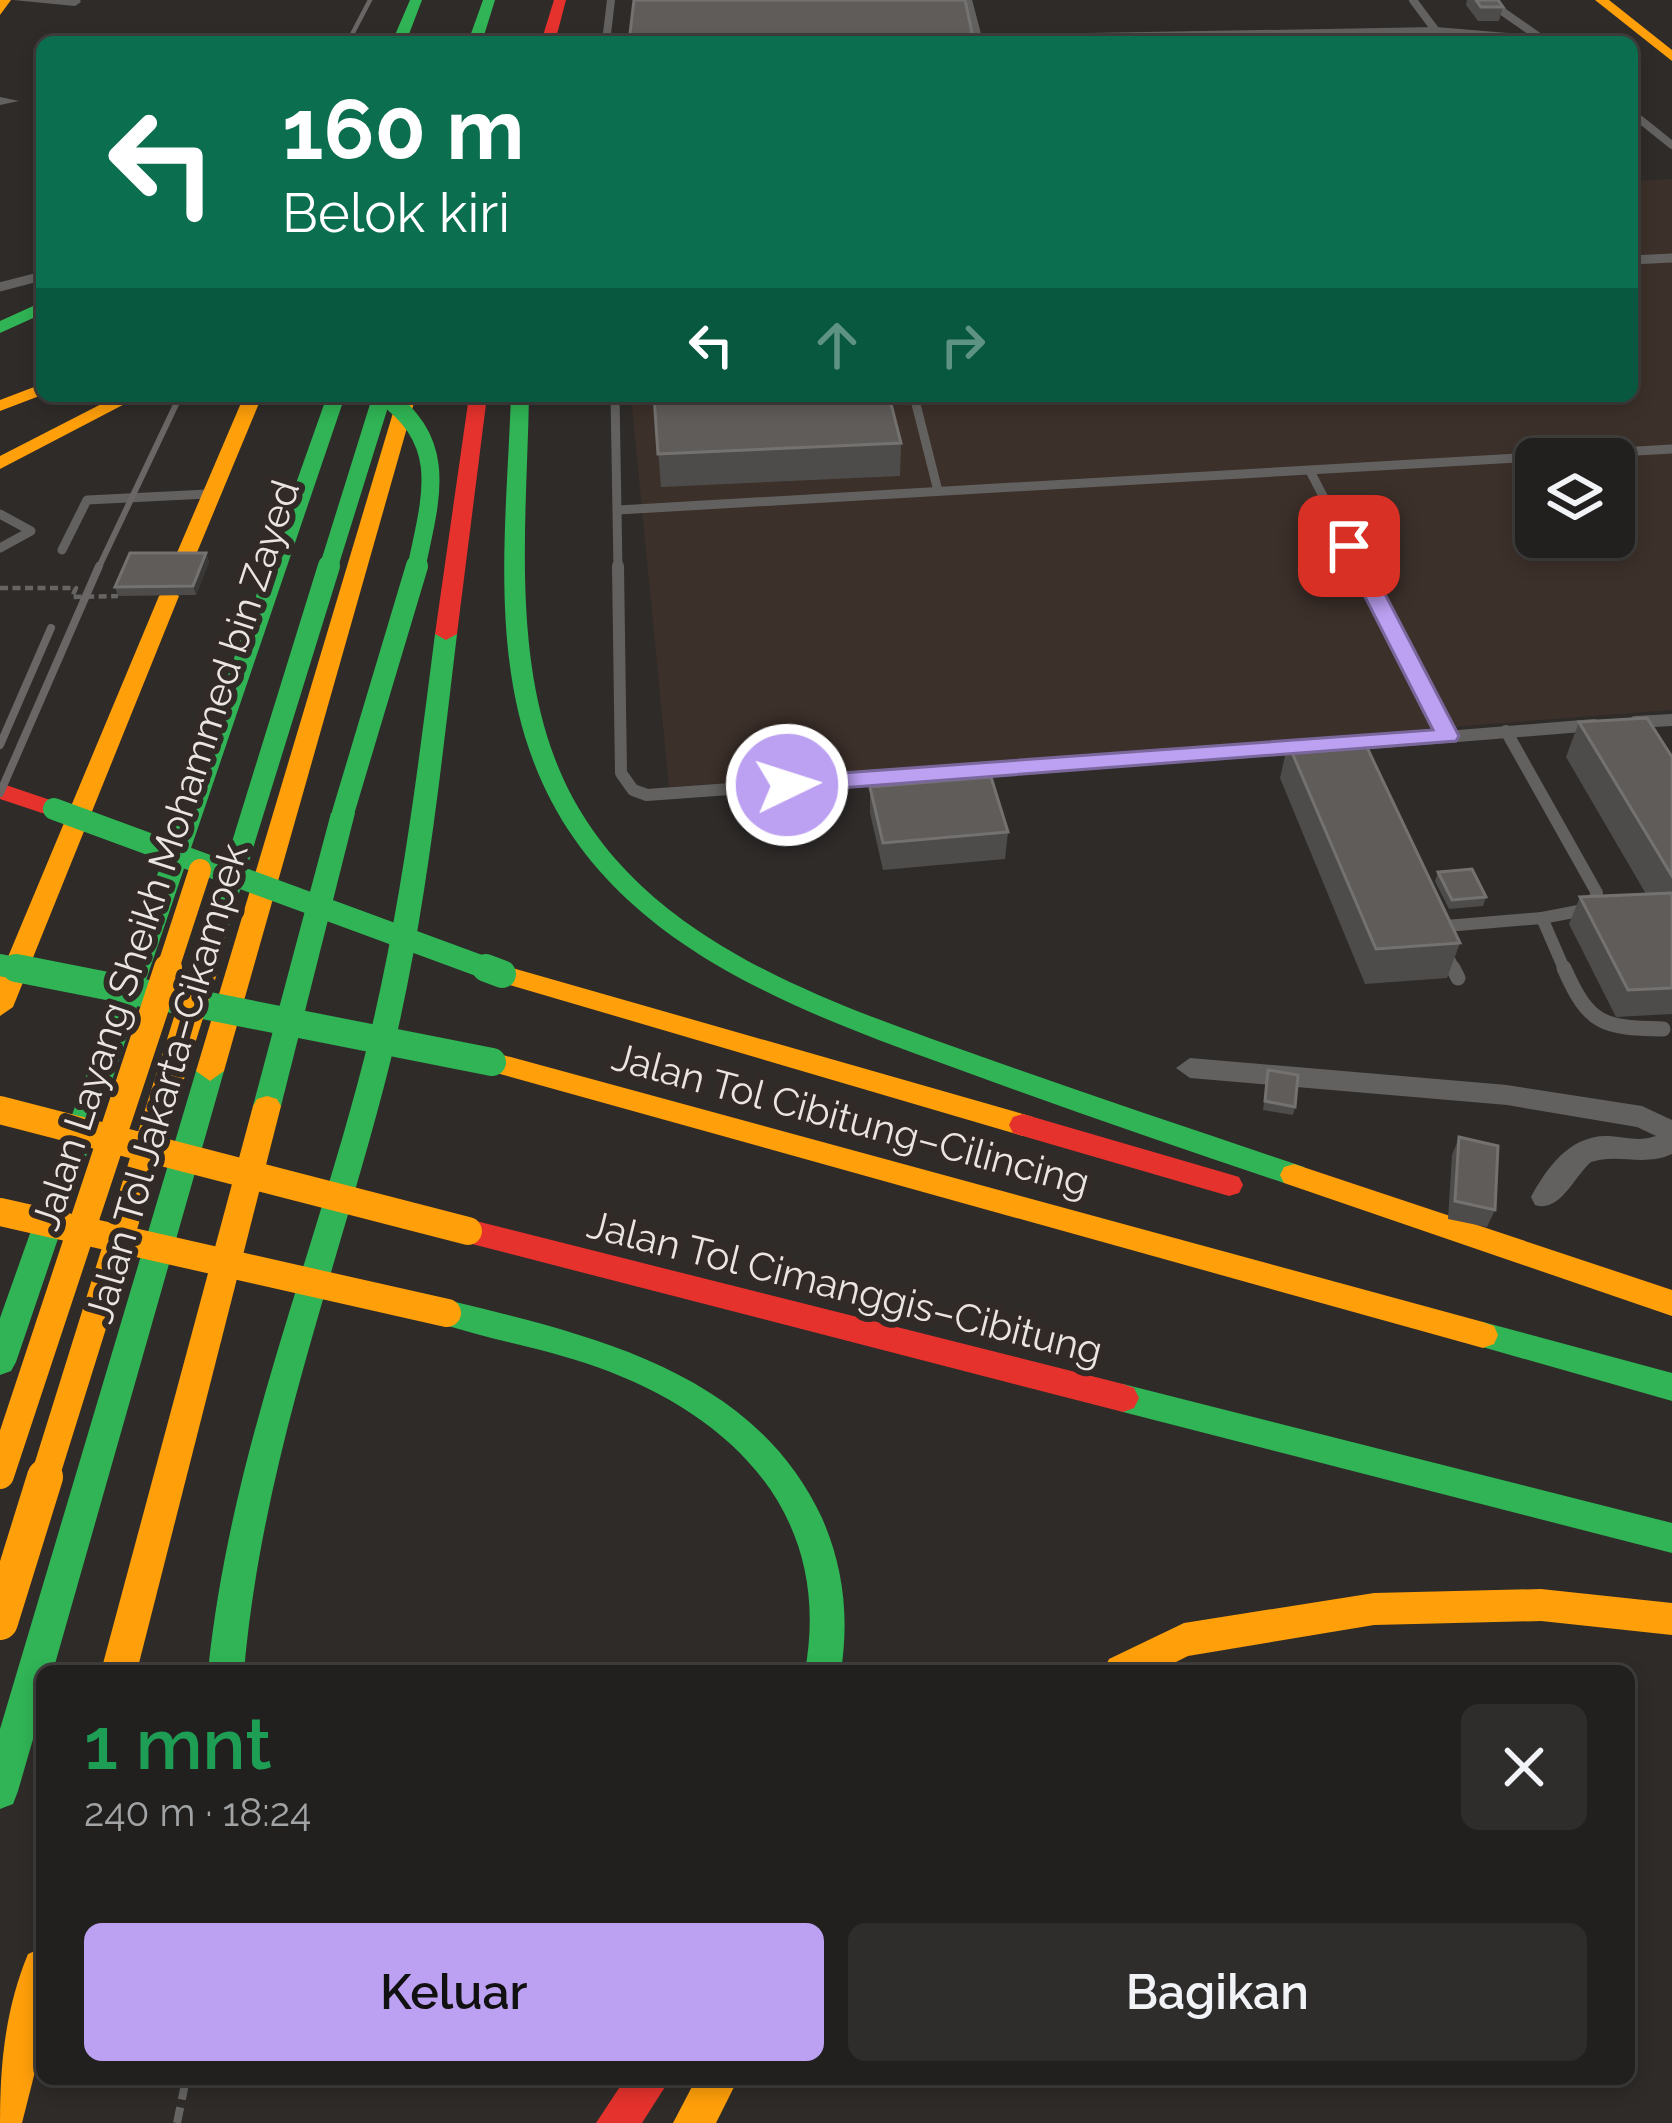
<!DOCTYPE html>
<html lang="id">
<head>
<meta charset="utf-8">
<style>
  body { margin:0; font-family:Raleway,sans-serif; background:#2e2d2c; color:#f1f3f6; height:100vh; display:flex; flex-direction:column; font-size:45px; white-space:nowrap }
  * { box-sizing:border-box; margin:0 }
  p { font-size:39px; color:#a2a3a4 }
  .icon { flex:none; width:66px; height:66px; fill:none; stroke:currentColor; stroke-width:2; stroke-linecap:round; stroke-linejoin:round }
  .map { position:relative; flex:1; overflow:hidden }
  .sheet { position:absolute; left:36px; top:1665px; width:1599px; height:420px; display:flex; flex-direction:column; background:#22201f; border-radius:18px; box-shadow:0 6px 18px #0003,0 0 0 3px #3f3e3d }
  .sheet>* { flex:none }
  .guide { position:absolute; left:36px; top:36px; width:1602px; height:366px; border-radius:18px; box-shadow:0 6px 18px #0003,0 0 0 3px #3f3e3d; background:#0b6e4f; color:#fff; overflow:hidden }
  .fabs { position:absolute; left:1515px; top:438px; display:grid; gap:24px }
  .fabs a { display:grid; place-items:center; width:120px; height:120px; border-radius:18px; background:#22201f; box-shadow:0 6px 18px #0003,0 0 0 3px #3f3e3d; font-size:60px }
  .pin { position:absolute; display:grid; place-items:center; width:102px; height:102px; color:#fff; margin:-51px; border-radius:24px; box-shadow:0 6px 18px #0006 }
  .me { position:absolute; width:132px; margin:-66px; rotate:86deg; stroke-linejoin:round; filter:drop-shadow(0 0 9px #0008) }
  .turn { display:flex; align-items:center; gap:42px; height:252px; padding:0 48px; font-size:54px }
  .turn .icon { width:156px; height:156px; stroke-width:2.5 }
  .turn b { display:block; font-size:84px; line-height:102px }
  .lanes { display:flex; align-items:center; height:114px; padding:0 48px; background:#0003; justify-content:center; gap:60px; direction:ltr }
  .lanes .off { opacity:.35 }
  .round { display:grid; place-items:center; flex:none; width:126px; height:126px; border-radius:18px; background:#2e2d2c }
  .head { display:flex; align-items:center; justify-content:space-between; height:204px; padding:0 48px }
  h1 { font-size:72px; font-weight:600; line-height:90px; color:#1e9e55 }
  .button { display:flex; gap:24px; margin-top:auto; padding:24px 48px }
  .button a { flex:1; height:138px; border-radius:18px; background:#bca0f2; color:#111; font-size:48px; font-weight:600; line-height:138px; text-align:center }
  .button a+a { background:#2e2d2c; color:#f1f3f6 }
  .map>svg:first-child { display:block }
</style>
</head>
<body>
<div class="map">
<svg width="1672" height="2123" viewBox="0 0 1672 2123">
  <rect width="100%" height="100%" fill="#2e2b29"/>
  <path fill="#3c302a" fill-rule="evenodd" d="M1672,179V710L669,787L631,396H1632V181ZM1536,459H1614V537H1536Z"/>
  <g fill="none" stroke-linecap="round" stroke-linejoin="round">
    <path stroke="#676564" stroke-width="4.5" stroke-dasharray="8 4.5" stroke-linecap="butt" d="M0,588H76L72,597L118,596"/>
    <path stroke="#676564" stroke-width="8" stroke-dasharray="16 8" stroke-linecap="butt" d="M177,2123L186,2079"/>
    <g stroke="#636160" stroke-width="8">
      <path d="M968,0L979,42"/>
      <path d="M1413,0L1436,31"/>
      <path d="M1486,0L1542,39"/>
      <path d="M978,39L1436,31L1543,40"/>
      <path d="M606,42L611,0"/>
      <path d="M1632,113L1672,145"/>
    </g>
    <g stroke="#636160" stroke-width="9">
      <path d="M1632,260L1672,258"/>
      <path d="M0,287L42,276"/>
      <path d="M615,396L618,569"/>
      <path d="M914,396L938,491"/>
      <path d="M1310,471L1361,569"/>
      <path d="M618,510L1672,449"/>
      <path d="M0,514L31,531L0,548"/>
      <path d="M62,550L87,500L207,494"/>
    </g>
    <g stroke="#636160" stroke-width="12">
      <path d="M618,566L621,773L633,790L647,795L1301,748"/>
      <path d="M1360,566L1448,736"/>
      <path d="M1635,722L1672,720"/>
      <path d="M1506,731L1597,893L1589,909L1542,918L1565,971"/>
      <path d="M1347,745L1594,725"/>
      <path d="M1434,927L1542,918"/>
      <path d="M1445,951L1455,971"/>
    </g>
    <g stroke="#636160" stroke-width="15">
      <path d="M1453,968L1458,978"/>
      <path d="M1564,968C1589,1025 1603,1028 1663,1029"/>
    </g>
    <g fill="#636160" fill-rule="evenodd">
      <path d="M13,0H80L81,2L75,6Z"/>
      <path d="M0,97L19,101L0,105Z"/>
      <path d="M1190,1058L1507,1085L1642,1106L1672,1120V1154C1644,1167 1618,1153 1591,1162C1573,1178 1560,1213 1535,1205L1531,1197C1547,1167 1571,1134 1609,1136C1626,1137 1639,1142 1656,1136L1637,1127L1507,1105L1190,1078L1176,1068Z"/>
    </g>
    <g fill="#30b455" fill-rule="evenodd">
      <path d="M410,0H422L406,42H392Z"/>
      <path d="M483,0H495L482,42H468Z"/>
      <path d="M42,302V314L0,333V321Z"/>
      <path d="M327,396H345L16,1362L11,1371L0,1375V1318Z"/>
      <path d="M511,396H529C527,511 513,637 551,748C616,937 824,1000 994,1061C1097,1098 1201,1132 1304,1167L1308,1175L1304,1183H1284C1180,1148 1077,1113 974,1075C798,1011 595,944 529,749C491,638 507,511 511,396Z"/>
      <path d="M446,628L457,634C440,776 425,920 391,1059C339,1267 263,1455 244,1671H208C231,1450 311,1267 365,1055C400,917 417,775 435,634Z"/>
      <path d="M343,805L355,813L281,1106L277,1113H257L253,1106L331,813Z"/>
      <path d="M210,1061L224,1071L53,1671H42V1708L18,1791L13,1804L0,1809V1729L196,1071Z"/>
      <path d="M447,1300C591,1335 754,1371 822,1518C844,1568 849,1618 841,1671H805C833,1516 734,1416 597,1367C544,1348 489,1340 436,1322L432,1313L436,1304Z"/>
      <path d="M1483,1322L1672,1373V1401L1472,1344L1468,1335L1472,1326Z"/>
      <path d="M1123,1384L1672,1523V1553L1123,1412L1112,1408L1107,1398L1112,1388Z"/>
    </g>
    <g fill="#ff9f0a" fill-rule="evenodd">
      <path d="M0,0H11L0,15Z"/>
      <path d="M1595,0H1609L1672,50V61Z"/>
      <path d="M42,384V395L0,411V400Z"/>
      <path d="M117,396H140L0,469V456Z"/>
      <path d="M244,396H262L193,562L183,568L176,566L173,562Z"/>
      <path d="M398,396H416L224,1071L210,1081L196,1071Z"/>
      <path d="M169,590L179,596L13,1007L0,1016V976L159,596Z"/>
      <path d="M502,965L1023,1114L1033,1117L1037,1125L1033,1133L1023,1136L493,980L489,974L493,968Z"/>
      <path d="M492,1052L1483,1322L1494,1326L1498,1335L1494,1344L1483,1348L482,1069L478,1062Z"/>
      <path d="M267,1096L277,1099L281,1106L137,1671H101L253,1106L257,1099Z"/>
      <path d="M1294,1164L1672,1290V1316L1284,1183L1280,1175L1284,1167Z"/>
      <path d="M1541,1589L1672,1603V1635L1541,1621L1374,1625L1188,1656L1158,1671H1103L1109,1659L1184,1623L1374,1593Z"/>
      <path d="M42,1948V2044L22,2123H0C0,2064 5,2010 28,1954Z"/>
      <path d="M696,2079H738L716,2123H673Z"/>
    </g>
    <g fill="#e5322d" fill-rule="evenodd">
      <path d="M554,0H566L555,42H541Z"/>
      <path d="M469,396H487L457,634L446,640L435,634Z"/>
      <path d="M0,783L62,804L66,809L54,817L0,799Z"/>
      <path d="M1023,1114L1229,1174L1239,1177L1243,1185L1239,1193L1229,1196L1013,1133L1009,1125L1013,1117Z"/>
      <path d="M468,1219L1123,1384L1134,1388L1139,1398L1134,1408L1123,1412L468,1243L458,1239L453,1231L458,1223Z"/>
      <path d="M625,2079H670L642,2123H596Z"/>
    </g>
    <path stroke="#696665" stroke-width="4.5" d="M348,42L370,0"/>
    <path stroke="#696665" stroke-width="6" d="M98,569L180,396"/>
    <g stroke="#696665" stroke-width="8">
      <path d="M0,745L51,628"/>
      <path d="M0,793L99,566"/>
    </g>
    <g stroke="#30b455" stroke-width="18">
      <path d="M384,396C451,442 430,501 416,569"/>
      <path d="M328,569L382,396"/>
    </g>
    <g stroke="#30b455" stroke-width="22">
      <path d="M54,809L494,971"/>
      <path d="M343,813L417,566"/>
      <path d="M214,937L329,566"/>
      <path d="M0,965L31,971"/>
    </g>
    <g stroke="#30b455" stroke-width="28">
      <path d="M16,968L492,1062"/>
      <path d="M486,968L502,974"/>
    </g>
    <g stroke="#ff9f0a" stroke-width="22">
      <path d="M167,971L200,870"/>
      <path d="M203,971L214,937"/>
    </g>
    <g stroke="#ff9f0a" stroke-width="28">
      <path d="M0,1110L468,1231"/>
      <path d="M0,1212L447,1313"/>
      <path d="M0,1475L168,968"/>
      <path d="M44,1480L204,968"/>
    </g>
    <path stroke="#ff9f0a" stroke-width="36" d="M0,1622L45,1477"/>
  </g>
  <g fill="#4e4c4a">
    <path d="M1467,0H1498L1503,7L1499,21H1478L1466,5Z"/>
    <path d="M654,396L901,443L900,476L661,487Z"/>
    <path d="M206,553L209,562L196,595L118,596L115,587Z"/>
    <path d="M1579,722L1672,757V1014L1616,1017L1569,924L1580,897L1646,894L1566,757Z"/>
    <path d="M1288,743L1460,943L1447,978L1365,984L1280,778Z"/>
    <path d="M870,787L1008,832L1005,859L883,870L870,813Z"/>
    <path d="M1438,872L1486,897L1483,906L1449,909L1435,881Z"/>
    <path d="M1268,1070L1295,1107L1293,1115L1263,1110Z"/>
    <path d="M1459,1137L1495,1210L1487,1227L1448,1219L1452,1155Z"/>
  </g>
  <path fill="#3a3836" d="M206,553L209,562L196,595L193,586Z"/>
  <g fill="#5f5c5a" stroke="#747270" stroke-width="3">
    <path d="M634,0H965L974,42H629Z"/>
    <path d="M1476,0H1498L1503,7H1481Z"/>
    <path d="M654,396H889L901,443L658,454Z"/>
    <path d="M130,553H206L193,586L115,587Z"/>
    <path d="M1647,718L1672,757V876L1579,722Z"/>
    <path d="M1363,739L1460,943L1376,949L1288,743Z"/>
    <path d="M991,777L1008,832L883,843L870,787Z"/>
    <path d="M1472,869L1486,897L1452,900L1438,872Z"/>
    <path d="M1672,893V988L1628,990L1580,897Z"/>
    <path d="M1268,1070L1298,1075L1295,1107L1265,1101Z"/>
    <path d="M1459,1137L1498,1146L1495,1210L1455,1201Z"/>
  </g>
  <path fill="#bca0f2" stroke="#7a689d" stroke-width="3" d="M1342,542L1360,546L1459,736L1456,741L787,792L775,785L787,777L1433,730L1339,546Z"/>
  <g text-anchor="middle" stroke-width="12" stroke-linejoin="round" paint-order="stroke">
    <g font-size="39" fill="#eae5e3" stroke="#312a26">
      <text transform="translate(165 855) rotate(-72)" y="14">Jalan Layang Sheikh Mohammed bin Zayed</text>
      <text transform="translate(166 1083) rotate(-74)" y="14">Jalan Tol Jakarta–Cikampek</text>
      <text transform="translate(851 1119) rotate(15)" y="14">Jalan Tol Cibitung–Cilincing</text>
      <text transform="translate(845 1287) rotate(14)" y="14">Jalan Tol Cimanggis–Cibitung</text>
    </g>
  </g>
</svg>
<div class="fabs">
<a><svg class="icon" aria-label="layers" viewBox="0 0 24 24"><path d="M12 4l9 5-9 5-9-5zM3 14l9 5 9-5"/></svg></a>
</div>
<div class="pin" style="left:1349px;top:546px;background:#d93025"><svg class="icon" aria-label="arrive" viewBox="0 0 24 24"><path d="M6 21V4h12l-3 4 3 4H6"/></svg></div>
<svg class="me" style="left:787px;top:785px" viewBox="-20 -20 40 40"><circle r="17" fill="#bca0f2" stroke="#fff" stroke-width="3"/><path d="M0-11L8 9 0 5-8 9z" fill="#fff"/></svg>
<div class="guide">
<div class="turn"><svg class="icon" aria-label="left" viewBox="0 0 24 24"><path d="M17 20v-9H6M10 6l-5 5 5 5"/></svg><div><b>160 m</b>Belok kiri</div></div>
<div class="lanes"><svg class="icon" aria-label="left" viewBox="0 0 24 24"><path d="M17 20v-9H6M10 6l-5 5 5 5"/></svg><svg class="icon off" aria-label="ahead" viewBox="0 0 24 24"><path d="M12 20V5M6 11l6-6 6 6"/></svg><svg class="icon off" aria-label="right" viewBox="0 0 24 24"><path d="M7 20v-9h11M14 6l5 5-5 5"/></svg></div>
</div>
<section class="sheet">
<div class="head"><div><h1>1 mnt</h1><p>240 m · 18:24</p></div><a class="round"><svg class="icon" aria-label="close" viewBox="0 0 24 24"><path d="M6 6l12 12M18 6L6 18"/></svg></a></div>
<div class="button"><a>Keluar</a><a>Bagikan</a></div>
</section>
</div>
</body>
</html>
